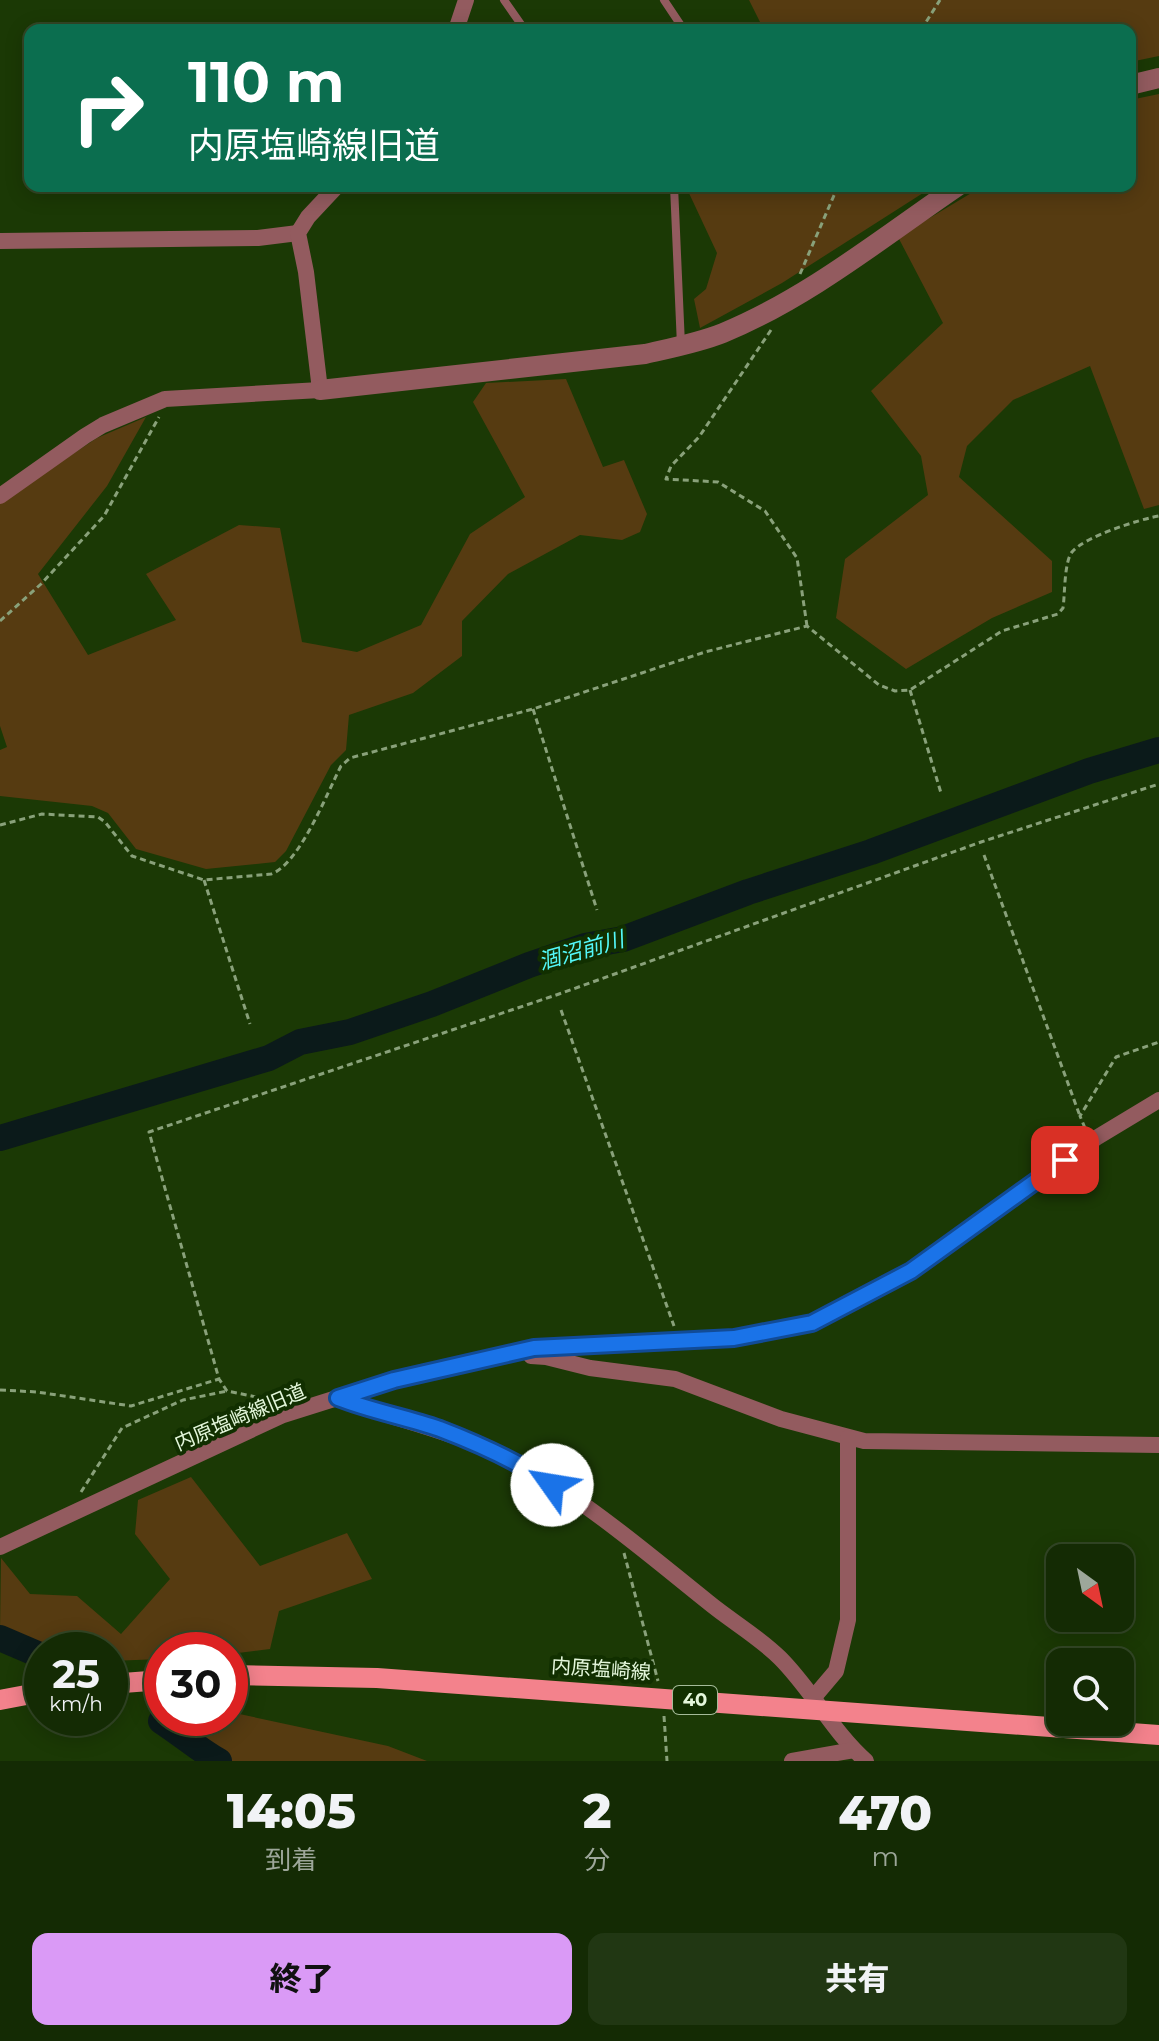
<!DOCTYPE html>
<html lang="ja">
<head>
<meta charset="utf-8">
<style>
  body { margin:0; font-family:Montserrat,"Noto Sans JP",sans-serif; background:#213713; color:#f1f3f6; height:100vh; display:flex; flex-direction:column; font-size:30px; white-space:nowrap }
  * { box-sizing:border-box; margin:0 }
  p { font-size:26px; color:#9da79a }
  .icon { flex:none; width:44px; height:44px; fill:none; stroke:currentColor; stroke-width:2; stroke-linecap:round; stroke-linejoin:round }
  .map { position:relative; height:1761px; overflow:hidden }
  .drawer { display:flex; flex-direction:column; background:#142b04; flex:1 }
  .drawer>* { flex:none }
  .hud { position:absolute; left:24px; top:24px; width:1112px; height:168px; border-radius:16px; box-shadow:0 4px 20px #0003,0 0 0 2px #334726; background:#0b6e4f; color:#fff; overflow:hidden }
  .needle { width:52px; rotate:147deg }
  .buttons { position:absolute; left:1046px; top:1544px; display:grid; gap:16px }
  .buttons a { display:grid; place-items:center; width:88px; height:88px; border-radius:16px; background:#142b04; box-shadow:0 4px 20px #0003,0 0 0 2px #334726; font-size:40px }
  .speed { position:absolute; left:24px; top:1632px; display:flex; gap:16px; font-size:40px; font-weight:700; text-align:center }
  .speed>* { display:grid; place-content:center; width:104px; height:104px; border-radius:50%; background:#142b04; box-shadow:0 4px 20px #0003,0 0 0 2px #334726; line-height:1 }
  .speed small { font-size:20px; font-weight:400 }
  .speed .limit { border:12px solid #d22; background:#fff; color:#111 }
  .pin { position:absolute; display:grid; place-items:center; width:68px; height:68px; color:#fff; margin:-34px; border-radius:16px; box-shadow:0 4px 12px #0006 }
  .me { position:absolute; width:88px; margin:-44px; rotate:302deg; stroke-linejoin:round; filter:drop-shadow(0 0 6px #0008) }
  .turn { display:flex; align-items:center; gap:28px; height:168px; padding:0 32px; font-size:36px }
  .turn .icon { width:104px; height:104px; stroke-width:2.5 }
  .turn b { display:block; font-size:56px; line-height:68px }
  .eta { display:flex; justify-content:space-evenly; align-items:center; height:136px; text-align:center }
  .eta b { font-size:48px; font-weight:800; line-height:56px }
  .cta { display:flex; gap:16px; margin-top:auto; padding:16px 32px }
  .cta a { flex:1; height:92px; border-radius:16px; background:#da9af6; color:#111; font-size:32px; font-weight:800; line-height:92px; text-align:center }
  .cta a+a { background:#213713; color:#f1f3f6 }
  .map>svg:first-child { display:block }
</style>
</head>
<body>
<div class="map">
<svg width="1159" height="1761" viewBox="0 0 1159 1761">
  <rect width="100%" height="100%" fill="#1b3905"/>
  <g fill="#563b11">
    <path d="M749,0H1159V56L1130,62V30H764Z"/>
    <path d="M1159,94V505L1144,509L1090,366L1013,400L967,446L959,477L1052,561V592L992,618L906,669L836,618L845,559L928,495L921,456L871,391L943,323L898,237L983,186H1130V100Z"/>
    <path d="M692,186H934L782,283L700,328L694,299L706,289L717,253L688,191Z"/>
    <path d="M566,379L603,467L624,460L647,514L640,532L622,540L580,535L508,574L462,621V656L413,693L349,715L346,750L331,765L286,851L275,862L206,869L136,849L108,813L92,806L0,796V750L7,747L0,726V502L97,438L146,417L107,486L38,574L88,655L176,620L146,574L239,525L280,528L302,642L357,652L421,625L470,534L525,497L473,402L486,383Z"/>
    <path d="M191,1477L260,1566L347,1533L372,1579L279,1611L270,1649L230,1654V1650H162V1659L110,1661V1650H46L32,1639L0,1631L1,1558L30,1594L77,1596L121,1634L170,1579L135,1534L138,1500Z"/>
    <path d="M230,1712L388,1746L427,1761H230L181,1719L230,1718Z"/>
  </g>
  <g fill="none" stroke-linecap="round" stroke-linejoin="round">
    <g stroke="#0b1a1a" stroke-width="26">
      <path d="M0,1138L269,1058L300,1042L350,1032L432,1004L529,965L585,946L623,939L748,892L871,852L1089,771L1159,750"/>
      <path d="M0,1638L42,1656"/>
      <path d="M161,1721C181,1734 198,1749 219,1761"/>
    </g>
    <g stroke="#89a17a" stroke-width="3" stroke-dasharray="6 4" stroke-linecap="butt">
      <path d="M921,30L940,0"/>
      <path d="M800,274L838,186"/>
      <path d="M771,330L699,437L671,466L666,479L718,482L765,511L797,558L807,626"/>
      <path d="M0,621L41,584L104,516L159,417"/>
      <path d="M910,690L941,793"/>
      <path d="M533,709L597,910"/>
      <path d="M0,825L42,814L98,817L105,822L132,856L204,880L271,874C299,865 327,793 341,766L350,758L533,709L705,652L807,626L879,685L895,691L910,690L1002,631L1058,614L1063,608C1065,595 1064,562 1072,552C1084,537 1140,519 1159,516"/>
      <path d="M984,855L1080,1116"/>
      <path d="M204,880L250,1024"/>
      <path d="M561,1010L674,1326"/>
      <path d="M1085,1128L1080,1116L1116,1057L1159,1042"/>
      <path d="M0,1390L37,1392L131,1406L219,1379"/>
      <path d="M276,1401L227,1391L219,1379L149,1132L562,993L981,842L1159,784"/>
      <path d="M81,1492L122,1428L183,1400L227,1391"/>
      <path d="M624,1553L658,1681"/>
      <path d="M664,1716L667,1761"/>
    </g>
    <g stroke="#935b5f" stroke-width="8">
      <path d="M504,0L525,30"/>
      <path d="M664,0L684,30"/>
      <path d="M674,186L681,345"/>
    </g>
    <g stroke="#935b5f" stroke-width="16">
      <path d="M456,30L466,0"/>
      <path d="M0,241L258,238L298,233"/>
      <path d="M0,496L85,436L103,425L165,399L320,390L306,272L298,233L308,217L337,186"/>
      <path d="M531,1356L546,1357L590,1368L675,1379L781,1419L864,1441L1159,1445"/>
      <path d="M338,1398C387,1417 439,1428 488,1449C569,1485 639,1547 708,1602C731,1621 759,1637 780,1658C812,1690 833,1732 866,1761"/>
      <path d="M0,1547L283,1415L394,1380L534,1348L734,1338L812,1323L911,1271L1096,1138L1159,1100"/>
      <path d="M814,1697L836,1671L848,1620V1438"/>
      <path d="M792,1761L854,1750"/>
    </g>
    <g stroke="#935b5f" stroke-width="20">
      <path d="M1130,85L1159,78"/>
      <path d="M320,390L645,354C671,348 698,343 723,333C808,298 883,237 958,186"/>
    </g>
    <g stroke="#f3828c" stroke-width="20">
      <path d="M230,1675L377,1678L1159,1735"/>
      <path d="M110,1684L162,1680"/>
      <path d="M0,1700L42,1692"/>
    </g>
  </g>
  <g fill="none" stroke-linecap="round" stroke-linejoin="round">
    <defs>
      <path id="route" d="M552,1485C518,1461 479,1444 440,1429C406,1417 371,1411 338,1398L394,1380L534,1348L734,1338L812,1323L911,1271L1065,1160"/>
    </defs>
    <use href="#route" stroke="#114b97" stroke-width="20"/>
    <use href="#route" stroke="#1a73e8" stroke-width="14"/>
  </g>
  <g text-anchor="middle" stroke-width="8" stroke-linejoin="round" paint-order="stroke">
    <rect fill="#112f00" stroke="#a5bb99" stroke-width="2" x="673" y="1686" width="44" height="28" rx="6"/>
    <g font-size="18" font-weight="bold" fill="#e4f7db">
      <text x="695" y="1706">40</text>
    </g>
    <g font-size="20" fill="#e4f7db" stroke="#112f00">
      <text transform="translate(240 1417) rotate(-23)" y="7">内原塩崎線旧道</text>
      <text transform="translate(601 1669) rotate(4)" y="7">内原塩崎線</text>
    </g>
    <g font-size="22" font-style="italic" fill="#53f8f9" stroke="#112f00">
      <text transform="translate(581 950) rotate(-16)" y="8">涸沼前川</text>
    </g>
  </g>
</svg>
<div class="buttons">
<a><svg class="needle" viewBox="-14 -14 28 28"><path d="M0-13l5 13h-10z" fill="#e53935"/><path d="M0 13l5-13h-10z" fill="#9da79a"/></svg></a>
<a><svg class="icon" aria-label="search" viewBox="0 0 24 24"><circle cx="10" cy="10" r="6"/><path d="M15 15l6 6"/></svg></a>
</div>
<div class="speed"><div>25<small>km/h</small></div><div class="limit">30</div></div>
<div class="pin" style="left:1065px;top:1160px;background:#d93025"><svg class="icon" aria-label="arrive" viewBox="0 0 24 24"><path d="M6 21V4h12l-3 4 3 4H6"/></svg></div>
<svg class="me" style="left:552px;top:1485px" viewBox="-20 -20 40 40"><circle r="19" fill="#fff"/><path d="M0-13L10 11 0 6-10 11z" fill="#1a73e8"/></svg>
<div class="hud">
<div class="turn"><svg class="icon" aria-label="right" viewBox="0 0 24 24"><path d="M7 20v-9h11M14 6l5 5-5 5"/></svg><div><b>110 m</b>内原塩崎線旧道</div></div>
</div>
</div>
<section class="drawer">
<div class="eta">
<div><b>14:05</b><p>到着</p></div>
<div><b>2</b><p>分</p></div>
<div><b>470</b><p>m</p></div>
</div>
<div class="cta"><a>終了</a><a>共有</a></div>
</section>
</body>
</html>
